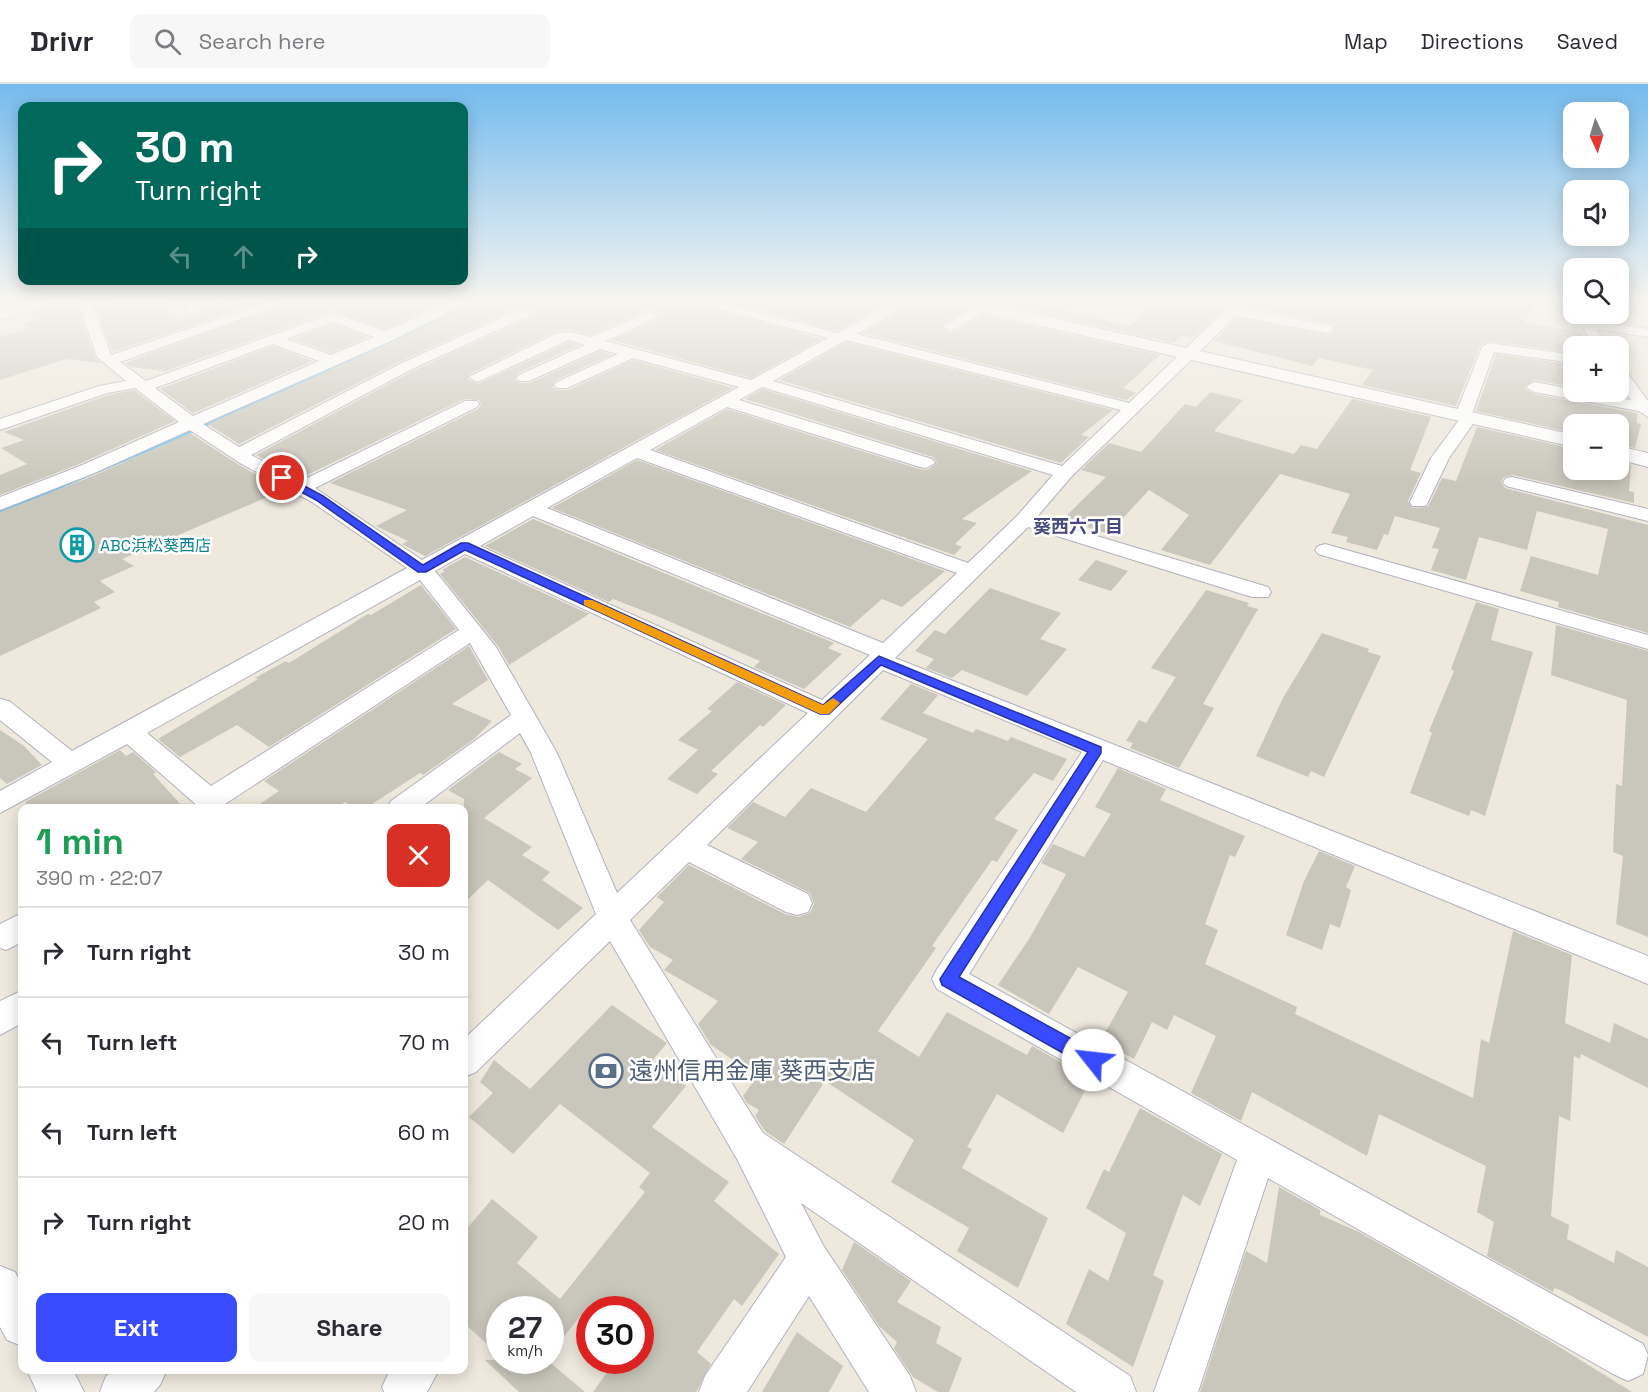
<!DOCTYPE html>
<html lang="en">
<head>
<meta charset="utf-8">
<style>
  body { margin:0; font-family:"Space Grotesk","Noto Sans JP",sans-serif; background:#f7f7f7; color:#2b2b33; height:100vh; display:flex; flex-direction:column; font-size:22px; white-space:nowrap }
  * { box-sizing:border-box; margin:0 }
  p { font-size:20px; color:#7c7c81 }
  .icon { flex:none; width:33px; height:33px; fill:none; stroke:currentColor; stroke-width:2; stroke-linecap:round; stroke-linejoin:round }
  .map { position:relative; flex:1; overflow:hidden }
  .details { position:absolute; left:18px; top:720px; width:450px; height:570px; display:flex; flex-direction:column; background:#fff; border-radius:12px; box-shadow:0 3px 15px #0003 }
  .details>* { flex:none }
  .hud { position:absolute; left:18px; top:18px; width:450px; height:183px; border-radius:12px; box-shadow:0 3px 15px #0003; background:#00695c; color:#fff; overflow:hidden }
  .needle { width:39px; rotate:176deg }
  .controls { position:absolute; left:1563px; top:18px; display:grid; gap:12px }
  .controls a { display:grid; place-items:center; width:66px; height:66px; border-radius:12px; background:#fff; box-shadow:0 3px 15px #0003; font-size:30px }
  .speed { position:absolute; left:486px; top:1212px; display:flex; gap:12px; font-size:30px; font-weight:700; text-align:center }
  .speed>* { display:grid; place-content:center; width:78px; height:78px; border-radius:50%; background:#fff; box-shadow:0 3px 15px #0003; line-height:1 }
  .speed small { font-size:15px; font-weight:400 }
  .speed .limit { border:9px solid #d22; background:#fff; color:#111 }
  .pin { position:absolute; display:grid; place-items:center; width:51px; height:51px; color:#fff; margin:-26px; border:3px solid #fff; border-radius:50%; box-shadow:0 2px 6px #0007 }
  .me { position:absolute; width:66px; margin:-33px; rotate:299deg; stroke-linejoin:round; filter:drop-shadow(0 0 4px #0008) }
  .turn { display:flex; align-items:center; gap:21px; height:126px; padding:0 18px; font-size:27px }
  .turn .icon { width:78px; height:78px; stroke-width:2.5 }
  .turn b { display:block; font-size:42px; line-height:51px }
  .lanes { display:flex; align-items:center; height:57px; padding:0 18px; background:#0003; justify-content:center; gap:30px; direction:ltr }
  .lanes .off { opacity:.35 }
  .round { display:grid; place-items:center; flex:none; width:63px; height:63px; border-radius:12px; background:#f7f7f7 }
  .overview { display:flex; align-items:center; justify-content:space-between; height:102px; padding:0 18px }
  h1 { font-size:36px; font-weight:700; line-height:45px; color:#1e9e55 }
  .action { display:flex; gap:12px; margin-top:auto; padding:12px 18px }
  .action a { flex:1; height:69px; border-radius:12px; background:#394bff; color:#fff; font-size:24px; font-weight:700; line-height:69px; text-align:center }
  .action a+a { background:#f7f7f7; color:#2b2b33 }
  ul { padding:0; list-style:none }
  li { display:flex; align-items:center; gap:18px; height:90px; padding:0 18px; border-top:2px solid #e1e1e2 }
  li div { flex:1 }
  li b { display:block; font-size:22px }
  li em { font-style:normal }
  header { display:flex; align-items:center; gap:36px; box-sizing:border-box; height:84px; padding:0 30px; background:#fff; border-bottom:2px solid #e1e1e2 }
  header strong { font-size:28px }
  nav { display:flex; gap:33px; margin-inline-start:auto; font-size:21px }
  .search { width:420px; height:54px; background:#f7f7f7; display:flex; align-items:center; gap:15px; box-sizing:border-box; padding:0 21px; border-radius:12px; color:#7c7c81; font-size:22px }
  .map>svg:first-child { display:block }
</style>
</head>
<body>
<header>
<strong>Drivr</strong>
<div class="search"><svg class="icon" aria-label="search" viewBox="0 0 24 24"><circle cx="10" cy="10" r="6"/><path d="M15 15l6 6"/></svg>Search here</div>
<nav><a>Map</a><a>Directions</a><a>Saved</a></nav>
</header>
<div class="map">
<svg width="1648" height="1308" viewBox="0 0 1648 1308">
  <rect width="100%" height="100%" fill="#eee8dd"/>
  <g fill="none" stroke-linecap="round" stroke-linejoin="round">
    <path fill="#67c5f8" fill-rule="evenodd" d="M465,218H472L458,225L450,232L185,352L0,430V426L181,350L446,230L454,223Z"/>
  </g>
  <g fill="#c9c6bb">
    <path d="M60,218H76L95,274L101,279L66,275L0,296V253L31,244L21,240L41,234L28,230Z"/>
    <path d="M120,218H164L169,229L173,228L177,234L198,230L216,221L229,225L246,218H261L112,268L95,223Z"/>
    <path d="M291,218H444L385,245L332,227L146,294L164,287L131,283L125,279Z"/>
    <path d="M471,218H690L822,255L751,294L612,256L656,237L659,231L649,226L590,251L570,246L554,248L468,291V295L478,300L569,258L579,261L518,289L514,296L519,299H530L600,267L611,271L556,296L552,303L557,306H568L633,276L733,304L425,472L402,460L408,457L376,442L407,426L330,399L478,325L481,321L479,316L464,315L301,394L256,371L413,287L530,234L531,224H518L401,277L239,360L208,340L394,258Z"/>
    <path d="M727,218H889L838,247Z"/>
    <path d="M912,218H936L965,227L941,241L949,248L956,247L983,231L1160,271L1123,304L1136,309L1126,316L863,249Z"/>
    <path d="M1029,218H1068L1059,225L1129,242L1157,218H1179L1222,227L1194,253L1182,252L1174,259L1021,224Z"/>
    <path d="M1250,218H1536L1524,239L1582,248L1585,262H1574V269L1488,257L1480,262L1456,322L1362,301L1373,286L1319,274L1312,282L1214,257L1237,234L1327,251L1334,249L1332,240L1247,223Z"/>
    <path d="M333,240L368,253L331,269L293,255Z"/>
    <path d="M846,258L1113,326L1081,351L1089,353L1061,379L779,296Z"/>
    <path d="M273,262L313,277L193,329L160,305Z"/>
    <path d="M1496,270L1574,281V303L1534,296L1524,304L1534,310L1637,329V339L1641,340L1635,364L1618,360V340H1574V349L1476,327Z"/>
    <path d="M762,305L1032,387L962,435L977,439L955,460L962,463L954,471L655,366L727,325L919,385L927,386L937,379L933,373L745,315Z"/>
    <path d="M134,306L175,337L79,380L0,411V391L27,380L1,364L24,356L4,348L108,311Z"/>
    <path d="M1210,308L1243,316L1214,347L1294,370L1301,361L1317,365L1352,315L1431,333L1410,386L1421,389L1408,417L1412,424L1428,423L1442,394L1456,397L1477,343L1574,365V386H1618V377L1631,381L1629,407L1634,408V419L1513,391L1504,393L1501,398L1505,404L1648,441V549L1558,523L1559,518L1520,507L1531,472L1598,491L1608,445L1537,427L1527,466L1479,453L1466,496L1431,486L1439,465L1432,464L1440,444L1395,432L1388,451L1384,450L1377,466L1346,458L1348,453L1331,449L1350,410L1280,390L1210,481L1161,466L1189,431L1149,406L1108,450L1063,435L1106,393L1081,386L1109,359L1141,368L1185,320L1196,323Z"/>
    <path d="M190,349L239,381L284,406L122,475L134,482L100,497L115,508L94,518L101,524L0,572V428L93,392Z"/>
    <path d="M637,376L945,487L902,523L882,515L850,543L552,424Z"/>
    <path d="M533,435L834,559L828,564L842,570L804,605L754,583L760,577L657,532L613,515L609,518L485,462Z"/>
    <path d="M465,473L589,530L509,581L498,562L440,490L445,487L442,486Z"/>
    <path d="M1096,476L1128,487L1111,507L1078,496Z"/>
    <path d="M421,501L456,545L269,663L237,641L180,673L158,655L258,595L255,594L286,577L289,579L368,530L371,531Z"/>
    <path d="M990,504L1061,529L1040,555L1067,565L1027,612L962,586L952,594L926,584L934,575L915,567L935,546L945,550Z"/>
    <path d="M1206,506L1249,519L1247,522L1258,525L1203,620L1214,624L1179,684L1130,664L1133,659L1126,657L1139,636L1146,639L1176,593L1151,584Z"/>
    <path d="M1476,518L1499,525L1491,556L1533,568L1485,732L1471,726L1469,732L1410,709L1432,649L1429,647L1454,587L1451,585Z"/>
    <path d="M1556,541L1648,567V853L1616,840L1623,772L1613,768L1616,700L1622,702L1627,616L1551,591Z"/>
    <path d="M1322,549L1369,565L1368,568L1381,572L1324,693L1311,687L1308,693L1256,672L1283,614Z"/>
    <path d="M469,562L488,596L452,620L492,637L474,655L423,691L420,689L366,724H354L345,718L335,724H254L279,707L264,697Z"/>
    <path d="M737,598L786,621L763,643L760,641L711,687L718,690L697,710L667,695L698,666L678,656L712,627L707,625Z"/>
    <path d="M911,600L938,611L923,629L973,649L976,645L1008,657L1011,653L1067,675L1053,697L1034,689L994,735L1018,746L997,778L992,776L932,862L936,864L878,947L919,973L947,928L1027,971L1032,962L1091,995L1063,1049L997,1010L967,1063L972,1065L962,1084L1048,1134L1018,1204L957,1167L969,1144L891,1098L914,1056L825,997L784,1060L765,1047L755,1032L759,1026L747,1019L743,1012L757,992L711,961L698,940L718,917L664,886L673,876L650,863L639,846L664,818L657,813L689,781L785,830L798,833L810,829L814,820L810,809L741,775L758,758L727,744L753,718L785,733L811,704L866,728L928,655L880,635Z"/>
    <path d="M0,646L24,662L42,681L7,700L0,694Z"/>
    <path d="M120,666L126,672L133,668L156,688L153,690L184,724H32L25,718Z"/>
    <path d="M499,668L522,680L515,685L532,694L484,734L532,763L522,771L550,788L542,796L583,824L558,846L488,796L464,819V715L448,706Z"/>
    <path d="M1118,684L1166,705L1160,716L1245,752L1235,773L1230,771L1205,840L1218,846L1205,880L1297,923L1295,930L1473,1014L1481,955L1489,959L1513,847L1572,871L1565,939L1610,959L1614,939L1648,955V1004L1581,970L1580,975L1574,972L1570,1037L1559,1032L1551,1132L1569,1141L1567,1155L1614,1179L1616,1166L1648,1183V1253L1560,1206L1554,1204L1553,1208L1487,1172L1494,1138L1477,1128L1486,1082L1379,1030L1367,1072L1252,1008L1241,1037L1191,1009L1216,952L1174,931L1167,946L1152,938L1134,975L1101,956L1128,908L1078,883L1049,930L998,901L1029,855L1066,790L1041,779L1053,760L1084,773L1111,730L1095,723Z"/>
    <path d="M1319,767L1355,782L1346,803L1351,806L1340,844L1330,840L1322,866L1286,851L1304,797Z"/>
    <path d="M612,921L667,959L652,977L686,1002L652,1043L729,1098L714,1117L779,1170L742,1222L734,1215L697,1268L711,1280L696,1308H593L616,1276H640V1226H585L550,1270L551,1226H500V1272L464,1239V1148L492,1115L538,1153L517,1179L560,1215L645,1108L639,1103L650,1089L560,1020L513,1070L469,1033L493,1009L480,998L494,976L530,1005Z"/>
    <path d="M1140,1024L1222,1070L1200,1122L1183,1111L1153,1191L1164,1197L1133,1283L1066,1240L1089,1185L1108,1197L1126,1149L1086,1124L1104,1085L1109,1088Z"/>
    <path d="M1279,1103L1320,1126V1131L1359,1148L1548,1256L1632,1308H1200L1246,1167L1267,1179Z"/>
    <path d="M854,1158L911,1197L897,1218L941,1243L936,1259L962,1274L949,1308H938L913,1293L894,1265L897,1258L879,1242L842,1186Z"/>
    <path d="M797,1248L843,1282L829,1308H762Z"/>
    <path d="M485,1276H547L585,1308H519Z"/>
  </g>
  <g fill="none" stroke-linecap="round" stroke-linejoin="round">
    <defs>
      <g id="minor">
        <path d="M35,218H58L0,236V228Z"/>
        <path d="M78,218H91L111,271L269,218H289L120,278L146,297L333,229L385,247L451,218H469L393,256L203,340L239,363L402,279L519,226H529V232L412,285L251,371L301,397L465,317H477L479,320L477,323L315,404L422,476L739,303L633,274L567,304H557L554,301L557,298L618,270L600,265L529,297H519L516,294L519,291L585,261L569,256L482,296L477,298L469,293L555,250L569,248L590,253L650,228L657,232L655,235L605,257L751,296L828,254L692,218H716L838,249L894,218H910L857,250L1129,319L1234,218H1248L1243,225L1332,242V248L1327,249L1236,232L1071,393L1036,434L1268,503L1271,508L1268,513H1252L1028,443L895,574L1648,872V900L1103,676L969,890L1643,1260L1648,1271L1643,1290L1628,1297L1613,1290L1268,1094L1198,1308H1154L1237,1076L937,905L932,895L937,885L1082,668L883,586L707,761L808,810L812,819L808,828L797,831L786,828L689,778L630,836L763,1049L1130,1292L1136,1308H1076L801,1119L823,1161L910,1292L916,1308H869L809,1212L747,1308H699L705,1292L786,1173L737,1075L610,857L476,988L464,993V955L596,830L531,669L520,649L420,724H387L391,717L511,631L470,559L225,720L226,724H200L127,660L0,729V707L52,678L0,636V615L9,617L72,667L407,484L312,418L240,379L190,346L92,390L0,426V413L80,382L179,338L135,304L107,309L0,346V335L99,302L126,297L97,273ZM333,238L374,253L331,271L286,255ZM846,256L1121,326L1062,382L773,297ZM273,260L319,277L193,332L155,304ZM762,303L1053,391L1017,432L968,479L650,366L727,323L920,383L926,384L935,379L932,375L739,316ZM637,374L957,489L883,559L547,424ZM533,432L870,571L822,616L480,462ZM465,470L808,629L617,809L557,669L496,563L435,487ZM420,496L459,546L211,702L147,649Z"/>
        <path d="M182,218H218L197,228H187Z"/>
        <path d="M981,220L988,224L986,227L955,245L950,246L943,242Z"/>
        <path d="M1574,228L1585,230L1590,236L1648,245V253L1596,245L1608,262H1594Z"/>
        <path d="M1489,259L1574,271V279L1494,268L1472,330L1477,334L1449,374L1426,422H1412L1410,418L1431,374L1459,336L1455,332L1482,263Z"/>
        <path d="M1618,282L1623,283L1648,317V333L1639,327L1534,308L1526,303L1534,298L1631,316L1618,297Z"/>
        <path d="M1512,393L1648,425V437L1506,402L1503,398L1506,394Z"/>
        <path d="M1325,460L1648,551V565L1318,470L1315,466L1318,462Z"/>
        <path d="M22,829V858L6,866L0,864V840Z"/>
        <path d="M19,908L22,910V939L0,951V917Z"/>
        <path d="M0,1182L15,1188L22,1202V1262L7,1256L0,1243Z"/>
        <path d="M27,1286H73L84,1308H37Z"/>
        <path d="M114,1286H167L160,1301L154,1308H100L106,1292Z"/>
        <path d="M390,1286H439L427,1308H384L382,1303Z"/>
      </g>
      <g id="tertiary">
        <path d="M950,218H982L1574,351V363L958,223Z"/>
        <path d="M1618,362L1648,369V383L1618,375Z"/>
      </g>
    </defs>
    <use href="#minor" stroke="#b1b2c0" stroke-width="2"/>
    <use href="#tertiary" stroke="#b1b2c0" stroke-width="2"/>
    <use href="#minor" fill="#fff" fill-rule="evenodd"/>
    <use href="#tertiary" fill="#fff" fill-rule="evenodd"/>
  </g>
  <linearGradient id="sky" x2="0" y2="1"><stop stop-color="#74bbee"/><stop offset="0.54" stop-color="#f7f5f0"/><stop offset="1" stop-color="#f7f5f0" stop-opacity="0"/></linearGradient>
  <rect width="1648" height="402" fill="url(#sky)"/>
  <path fill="#394bff" stroke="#2531a6" stroke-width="1.5" d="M279,392H286L323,412L423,481L461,459H468L823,621L879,572L1101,663V669L959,893L1099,970L1102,976L1099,982L1093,985L1086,982L942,901L940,895L1088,668L881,581L829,630H820L465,466L426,488H418L316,416L279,396Z"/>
  <path fill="#f59e0b" d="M584,516H592L823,621L833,614L840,619L829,630H820L584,521Z"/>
  <defs>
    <symbol id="building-ring" viewBox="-11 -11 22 22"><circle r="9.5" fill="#fff" stroke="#0f9aa8" stroke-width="1.5"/><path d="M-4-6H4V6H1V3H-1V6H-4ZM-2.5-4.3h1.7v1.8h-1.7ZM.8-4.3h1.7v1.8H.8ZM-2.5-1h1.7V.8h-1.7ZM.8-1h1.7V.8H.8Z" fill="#0f9aa8"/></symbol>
    <symbol id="bank-ring" viewBox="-11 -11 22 22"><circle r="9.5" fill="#fff" stroke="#5c6f8a" stroke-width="1.5"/><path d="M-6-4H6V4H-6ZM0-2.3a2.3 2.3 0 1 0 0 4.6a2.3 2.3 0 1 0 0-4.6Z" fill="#5c6f8a"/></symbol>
  </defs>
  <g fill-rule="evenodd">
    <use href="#building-ring" x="58" y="442" width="38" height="38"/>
    <use href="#bank-ring" x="587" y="968" width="38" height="38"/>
  </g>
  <g text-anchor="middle" stroke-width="5" stroke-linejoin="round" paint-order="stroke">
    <g font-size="16" fill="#0d838f" stroke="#fff" text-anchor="start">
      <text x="100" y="467">ABC浜松葵西店</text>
    </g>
    <g font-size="18" font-weight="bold" fill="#484c80" stroke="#fff">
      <text x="1078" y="449">葵西六丁目</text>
    </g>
    <g font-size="24" fill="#4e5e75" stroke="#fff" text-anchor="start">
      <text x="629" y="995">遠州信用金庫 葵西支店</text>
    </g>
  </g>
</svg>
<div class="controls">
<a><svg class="needle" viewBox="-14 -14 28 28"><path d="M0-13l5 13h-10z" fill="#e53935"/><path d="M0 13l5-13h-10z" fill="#7c7c81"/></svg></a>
<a><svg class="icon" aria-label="sound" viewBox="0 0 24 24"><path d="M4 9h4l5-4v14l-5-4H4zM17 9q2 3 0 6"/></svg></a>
<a><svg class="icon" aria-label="search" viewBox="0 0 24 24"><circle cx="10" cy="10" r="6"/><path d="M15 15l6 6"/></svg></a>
<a>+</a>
<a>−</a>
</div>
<div class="speed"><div>27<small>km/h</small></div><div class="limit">30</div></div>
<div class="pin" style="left:282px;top:394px;background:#d93025"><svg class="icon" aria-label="arrive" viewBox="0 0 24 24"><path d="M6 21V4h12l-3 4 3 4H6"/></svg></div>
<svg class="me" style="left:1093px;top:976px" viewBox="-20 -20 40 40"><circle r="19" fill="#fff"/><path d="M0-13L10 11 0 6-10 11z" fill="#394bff"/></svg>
<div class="hud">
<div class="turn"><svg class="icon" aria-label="right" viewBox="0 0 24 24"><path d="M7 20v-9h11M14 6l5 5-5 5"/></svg><div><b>30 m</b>Turn right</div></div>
<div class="lanes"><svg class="icon off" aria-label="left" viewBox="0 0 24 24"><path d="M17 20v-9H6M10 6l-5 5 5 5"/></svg><svg class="icon off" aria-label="ahead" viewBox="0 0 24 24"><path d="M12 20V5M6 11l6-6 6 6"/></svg><svg class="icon" aria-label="right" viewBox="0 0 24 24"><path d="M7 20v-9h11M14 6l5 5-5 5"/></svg></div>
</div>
<section class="details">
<div class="overview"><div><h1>1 min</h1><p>390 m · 22:07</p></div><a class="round" style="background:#d93025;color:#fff"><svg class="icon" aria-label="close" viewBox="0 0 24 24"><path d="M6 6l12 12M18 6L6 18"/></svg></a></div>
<ul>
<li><svg class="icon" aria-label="right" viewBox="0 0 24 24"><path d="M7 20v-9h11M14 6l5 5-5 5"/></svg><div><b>Turn right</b></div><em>30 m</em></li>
<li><svg class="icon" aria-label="left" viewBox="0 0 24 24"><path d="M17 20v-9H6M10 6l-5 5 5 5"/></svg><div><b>Turn left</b></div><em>70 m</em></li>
<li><svg class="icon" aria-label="left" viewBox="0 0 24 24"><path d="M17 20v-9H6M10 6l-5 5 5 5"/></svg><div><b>Turn left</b></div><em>60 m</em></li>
<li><svg class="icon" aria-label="right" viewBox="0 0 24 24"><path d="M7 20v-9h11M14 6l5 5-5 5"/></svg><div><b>Turn right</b></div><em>20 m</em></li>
</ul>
<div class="action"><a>Exit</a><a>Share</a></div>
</section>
</div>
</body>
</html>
